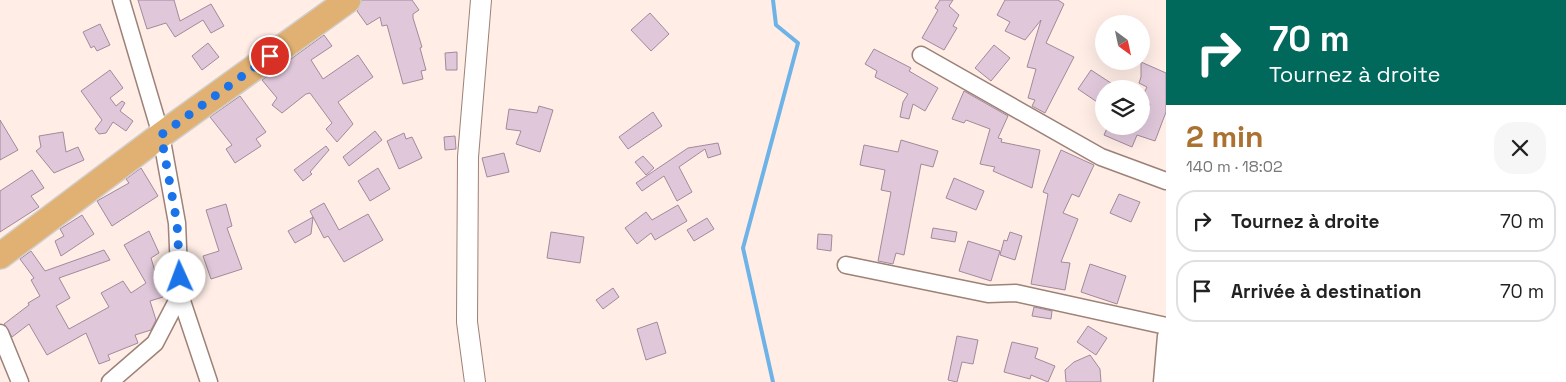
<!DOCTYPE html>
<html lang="fr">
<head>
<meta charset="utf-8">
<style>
  body { margin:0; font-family:"Space Grotesk",sans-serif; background:#f6f6f6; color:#222; height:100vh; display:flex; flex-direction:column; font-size:19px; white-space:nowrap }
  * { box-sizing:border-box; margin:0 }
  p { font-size:16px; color:#767676 }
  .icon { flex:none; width:28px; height:28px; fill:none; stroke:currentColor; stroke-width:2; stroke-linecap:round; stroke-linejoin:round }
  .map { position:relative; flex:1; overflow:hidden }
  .drawer { display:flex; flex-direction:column; background:#fff; width:400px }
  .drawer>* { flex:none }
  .top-card { background:#00695c; color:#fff; overflow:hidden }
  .needle { width:32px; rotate:147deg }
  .tools { position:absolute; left:1095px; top:15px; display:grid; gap:10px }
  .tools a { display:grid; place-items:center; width:55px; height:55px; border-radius:50%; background:#fff; box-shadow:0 5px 20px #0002; font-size:25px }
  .pin { position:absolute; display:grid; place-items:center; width:42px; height:42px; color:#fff; margin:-21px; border:2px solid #fff; border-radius:50%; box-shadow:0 1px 5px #0007 }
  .me { position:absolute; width:55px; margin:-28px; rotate:358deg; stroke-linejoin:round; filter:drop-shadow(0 0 4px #0008) }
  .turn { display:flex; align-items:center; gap:18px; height:105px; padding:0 20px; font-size:22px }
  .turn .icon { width:65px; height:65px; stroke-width:2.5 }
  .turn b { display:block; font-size:35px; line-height:42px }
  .round { display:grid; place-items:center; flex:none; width:52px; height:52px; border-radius:20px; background:#f6f6f6 }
  .head { display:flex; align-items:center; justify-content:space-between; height:85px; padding:0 20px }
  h1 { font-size:30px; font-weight:700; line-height:38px; color:#aa7130 }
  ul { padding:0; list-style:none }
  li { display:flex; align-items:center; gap:15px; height:62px; margin:0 10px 8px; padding:0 10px; border:2px solid #e0e0e0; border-radius:20px }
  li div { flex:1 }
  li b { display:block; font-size:19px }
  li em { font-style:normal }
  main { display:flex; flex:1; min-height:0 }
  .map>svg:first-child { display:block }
</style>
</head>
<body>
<main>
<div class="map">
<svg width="1166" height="382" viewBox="0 0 1166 382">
  <rect width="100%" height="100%" fill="#ffede6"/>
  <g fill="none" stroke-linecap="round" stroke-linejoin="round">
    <path stroke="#6db3e7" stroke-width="4" d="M773,382L743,248L798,43L776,25L773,0"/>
  </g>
  <g fill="#e0c8da" stroke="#a18a9b">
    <path d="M138,0H174L180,21L211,4L224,26L211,33L203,20L175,37L166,23L147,29Z"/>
    <path d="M362,0H412L419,10L413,14V18L422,47L420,48L426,70L421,71L423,79L403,84L387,25L382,26L380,17L367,25L357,11Z"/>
    <path d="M940,0H953L949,6L959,15L953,26L957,28L944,50L922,38L938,10L935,8Z"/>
    <path d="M1005,0H1058L1064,4L1046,43L1074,57L1045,113L1032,106L1035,100L1028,98L1036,69L1027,67L1041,20L1025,40L1005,31L1010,22L997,15Z"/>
    <path d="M650,13L669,34L651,51L631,30Z"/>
    <path d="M100,24L110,45L97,51L94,46L91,48L83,32Z"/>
    <path d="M324,35L332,46L311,60L323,79L358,55L373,77L338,102L353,124L337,142L326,129L332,123L310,93L306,94L282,113L272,105L277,98L262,80Z"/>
    <path d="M208,43L219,57L202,70L192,56Z"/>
    <path d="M994,45L1010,58L991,81L975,68Z"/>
    <path d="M874,49L911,68L909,71L938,88L925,111L913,104L909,119L900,117L903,102L908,94L875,77L877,71L865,64Z"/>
    <path d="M457,52V70H446L445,53Z"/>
    <path d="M1141,62L1166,73V112L1155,141L1137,135L1132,147L1104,135L1108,126H1142L1150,104L1141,99L1147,87L1139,83L1141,77Z"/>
    <path d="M110,70L123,88L110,98L116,106L122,101L125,103L120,111L133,121L126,131L113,122L106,133L99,134L95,129L102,120L81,91Z"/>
    <path d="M1091,70L1120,89H1104V97L1100,104L1078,89Z"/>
    <path d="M964,91L1008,116L998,138L1002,139L1001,142L1040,150L1032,188L993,171L995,167L980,164L990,129L966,120L964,123L952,119Z"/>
    <path d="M240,96L266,132L256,139L261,146L235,163L226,149L232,145L210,117Z"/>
    <path d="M539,106L553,110L540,152L516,144L521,131L506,129L509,109L537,113Z"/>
    <path d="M653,112L662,126L628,149L619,137Z"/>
    <path d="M0,120L18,150L0,160Z"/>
    <path d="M375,131L382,140L349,166L343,157Z"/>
    <path d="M63,132L66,152L78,147L84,160L54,173L36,151L41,147L39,136Z"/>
    <path d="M404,133L406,139L412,137L422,158L399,169L387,141Z"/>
    <path d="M455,136L456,149L445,150L444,137Z"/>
    <path d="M901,140L938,151L933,167L921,164L904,255L896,253L893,264L878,261L891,192L881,190L885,170L860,165L864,145L898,152Z"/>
    <path d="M718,143L721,154L708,158L705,149L679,167L692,192L677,201L664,176L642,191L636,183L688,148Z"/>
    <path d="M326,146L329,150L310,172L312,174L303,181L294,170Z"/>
    <path d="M1061,150L1094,165L1079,197L1072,194L1063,213L1078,219L1061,262L1070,263L1065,290L1031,284L1048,194L1043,192Z"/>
    <path d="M504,153L509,172L487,177L482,158Z"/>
    <path d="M643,156L654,168L646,175L635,162Z"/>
    <path d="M141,168L158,196L112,226L97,201L129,183L126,179Z"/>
    <path d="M378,168L390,189L370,201L358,181Z"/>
    <path d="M32,170L44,188L31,196L39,207L0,232V191Z"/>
    <path d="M954,178L984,191L976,210L946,198Z"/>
    <path d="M1119,194L1140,202L1131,222L1110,213Z"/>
    <path d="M324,203L339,230L368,214L383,240L344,262L328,236L324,238L313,217L311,234L295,243L288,231L313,217L310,211Z"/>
    <path d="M226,204L232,226L227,228L242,269L211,279L203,256L219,251L206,210Z"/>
    <path d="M678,205L687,221L655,240L651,233L637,244L625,228L646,212L652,220Z"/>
    <path d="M82,215L94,234L61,256L55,241L64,236L60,229Z"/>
    <path d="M707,218L714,229L694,241L687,230Z"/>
    <path d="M933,228L957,232L955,242L931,238Z"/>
    <path d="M149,231L159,253L151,258L163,297L150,301L156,320L151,330L135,335L138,343L108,355L110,360L99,364L86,333L47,355L29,324L12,337L4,324L29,305L28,303L40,296L31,280L34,278L20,259L31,251L45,271L104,250L110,260L59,278L70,298L56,306L69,329L109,307L101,293L123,281L131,293L146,283L124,245Z"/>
    <path d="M551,232L584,237L580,263L547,258Z"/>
    <path d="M1010,232L1022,236L1015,260L1000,255L1004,240L1007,241Z"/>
    <path d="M818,234L832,235L831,251L817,249Z"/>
    <path d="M968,241L1000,251L991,281L959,271Z"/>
    <path d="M1090,264L1126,276L1117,304L1081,292Z"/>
    <path d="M613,288L619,297L603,309L596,300Z"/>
    <path d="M1034,307L1052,311L1051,319L1032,316Z"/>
    <path d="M657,322L666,353L646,360L637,329Z"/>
    <path d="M1088,326L1107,338L1096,355L1077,342Z"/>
    <path d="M957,336L978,340L973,364L962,362L957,382L948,380Z"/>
    <path d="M1012,342L1038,348L1035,358L1055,366L1048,382L1031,375L1030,379L1004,372Z"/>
    <path d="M1090,355L1100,369L1101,382H1066L1065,370L1074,362Z"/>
  </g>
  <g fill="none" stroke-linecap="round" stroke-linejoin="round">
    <defs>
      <g id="minor">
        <path d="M121,0L161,135L177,223L180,295L209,382"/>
        <path d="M921,55L1101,157L1166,181"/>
        <path d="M846,265L988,294L1016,293L1166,326"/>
        <path d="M0,333L20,382"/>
        <path d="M110,382L155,343L180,295"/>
        <path d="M1162,382L1166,336"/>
      </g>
      <path id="tertiary" d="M475,382L467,322L468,157L481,0"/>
      <path id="primary" d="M0,256L161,135L348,0"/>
    </defs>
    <use href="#minor" stroke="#9d8278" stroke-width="19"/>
    <use href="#tertiary" stroke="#9d8278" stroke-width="22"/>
    <use href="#primary" stroke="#d1cfce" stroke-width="28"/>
    <use href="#minor" stroke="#fff" stroke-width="16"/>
    <use href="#tertiary" stroke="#fff" stroke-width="20"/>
    <use href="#primary" stroke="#e0b172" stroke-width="25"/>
  </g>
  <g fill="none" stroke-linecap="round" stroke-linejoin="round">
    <path stroke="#1a73e8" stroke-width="9" stroke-dasharray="0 16.2" d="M180,277L177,223L161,135L270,56"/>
  </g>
</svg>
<div class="tools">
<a><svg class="needle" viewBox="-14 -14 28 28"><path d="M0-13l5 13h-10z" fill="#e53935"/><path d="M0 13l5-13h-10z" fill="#767676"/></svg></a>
<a><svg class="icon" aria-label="layers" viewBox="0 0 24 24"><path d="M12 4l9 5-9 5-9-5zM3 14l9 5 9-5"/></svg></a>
</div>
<div class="pin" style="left:270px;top:56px;background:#d93025"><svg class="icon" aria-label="arrive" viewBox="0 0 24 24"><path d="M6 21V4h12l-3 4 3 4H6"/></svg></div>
<svg class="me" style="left:180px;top:277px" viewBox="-20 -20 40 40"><circle r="19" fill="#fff"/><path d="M0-13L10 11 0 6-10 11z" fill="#1a73e8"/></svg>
</div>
<section class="drawer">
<div class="top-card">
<div class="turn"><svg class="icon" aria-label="right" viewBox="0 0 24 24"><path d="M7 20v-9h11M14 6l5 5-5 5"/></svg><div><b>70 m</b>Tournez à droite</div></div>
</div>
<div class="head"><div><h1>2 min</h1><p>140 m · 18:02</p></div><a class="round"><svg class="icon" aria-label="close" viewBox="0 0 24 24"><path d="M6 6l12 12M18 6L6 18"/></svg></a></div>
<ul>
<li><svg class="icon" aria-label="right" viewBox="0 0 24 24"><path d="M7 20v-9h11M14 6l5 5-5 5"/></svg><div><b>Tournez à droite</b></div><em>70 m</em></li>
<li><svg class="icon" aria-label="arrive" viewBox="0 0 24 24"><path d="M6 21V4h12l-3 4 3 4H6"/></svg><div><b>Arrivée à destination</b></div><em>70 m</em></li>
</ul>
</section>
</main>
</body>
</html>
